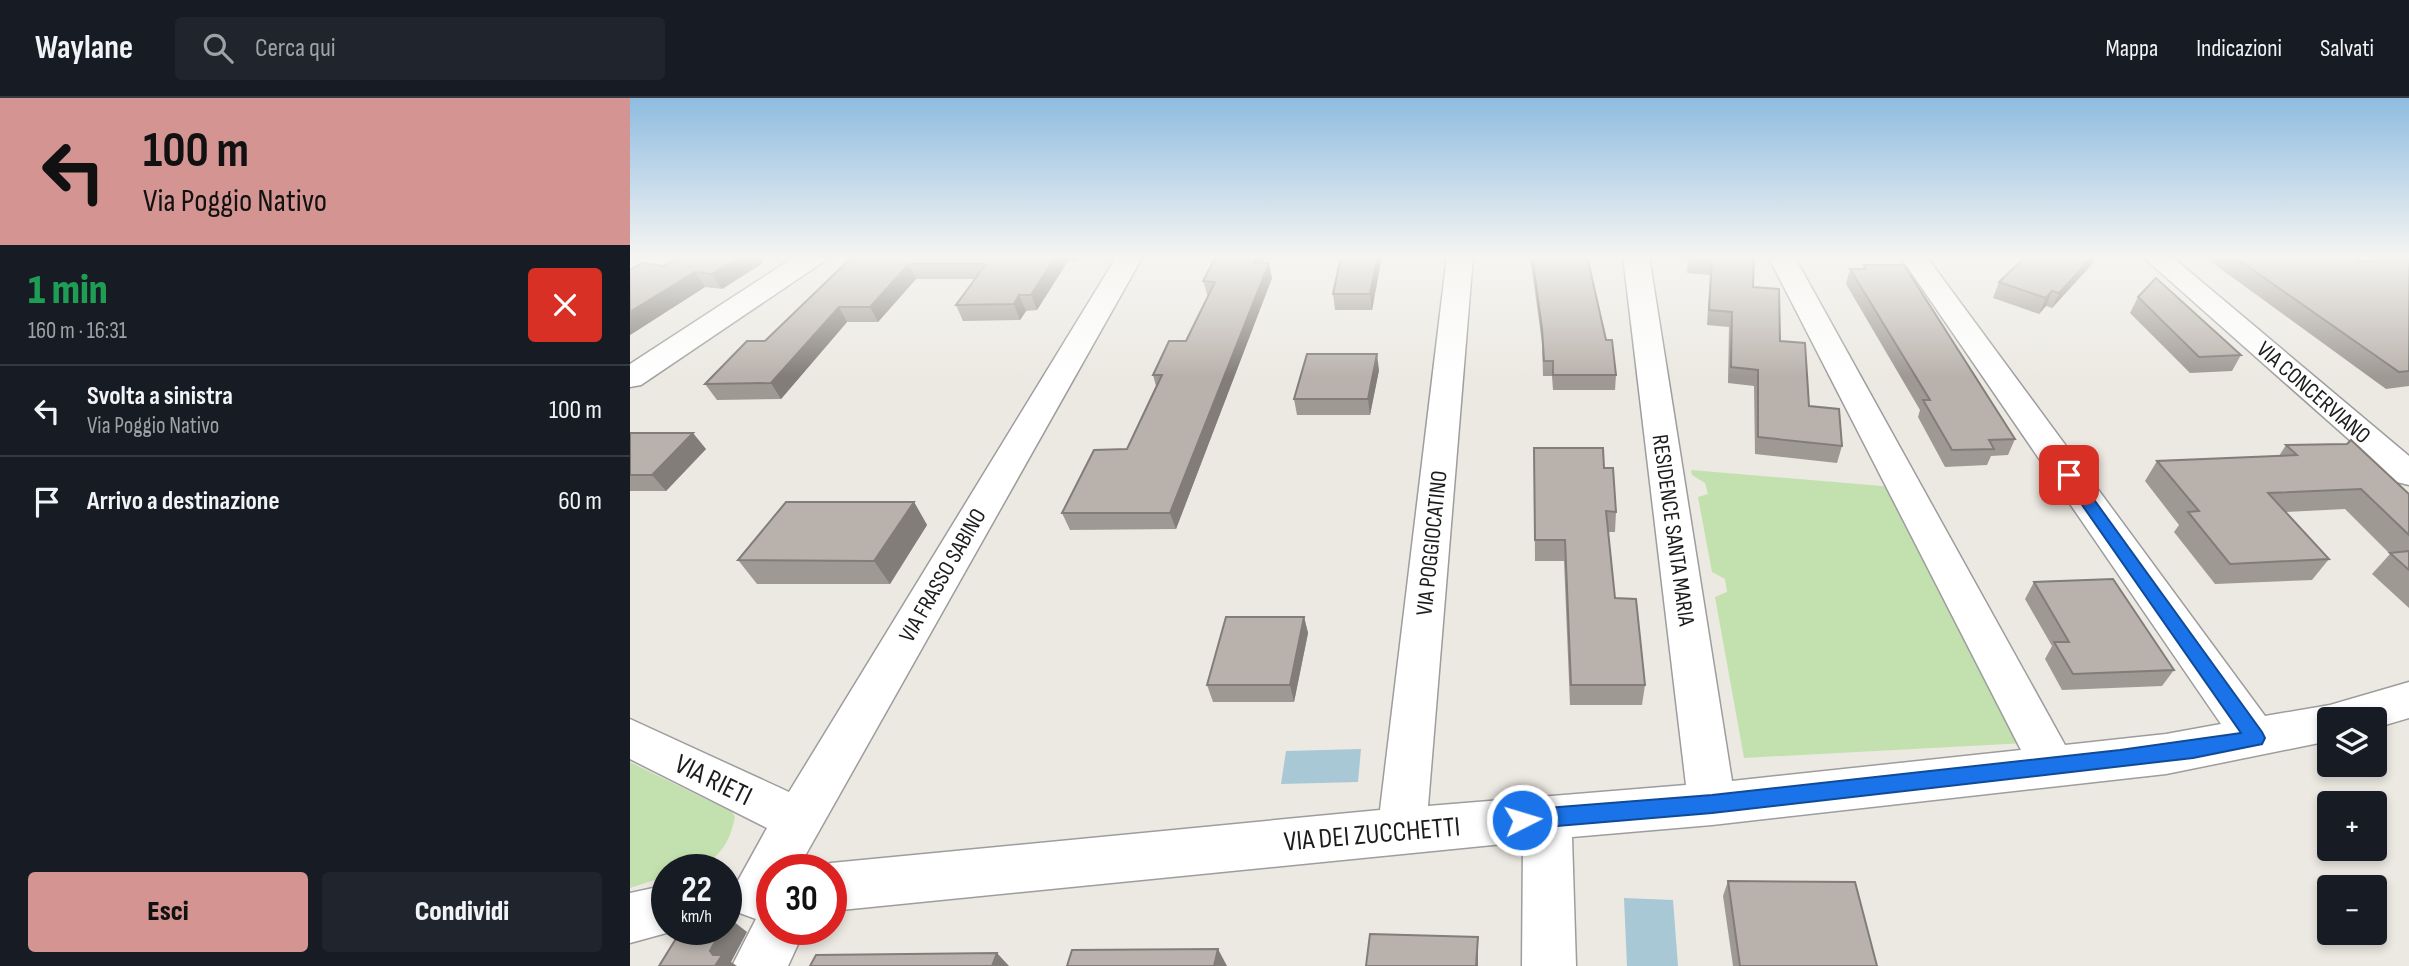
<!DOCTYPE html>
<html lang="it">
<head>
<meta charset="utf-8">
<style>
  body { margin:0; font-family:"Sofia Sans Condensed",sans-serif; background:#20242c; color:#f1f3f6; height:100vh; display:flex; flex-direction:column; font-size:26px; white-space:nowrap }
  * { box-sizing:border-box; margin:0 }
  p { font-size:23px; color:#9ea1a6 }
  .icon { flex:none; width:38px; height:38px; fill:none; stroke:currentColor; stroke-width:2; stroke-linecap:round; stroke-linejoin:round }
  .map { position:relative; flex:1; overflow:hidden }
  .side { display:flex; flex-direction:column; background:#171b24; width:630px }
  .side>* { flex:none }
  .guide { background:#d49492; color:#111; overflow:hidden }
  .fabs { position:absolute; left:1687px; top:609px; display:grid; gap:14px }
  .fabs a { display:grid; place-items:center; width:70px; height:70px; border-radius:7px; background:#171b24; box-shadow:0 4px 10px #0003; font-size:35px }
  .speed { position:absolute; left:21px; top:756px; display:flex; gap:14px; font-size:35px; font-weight:700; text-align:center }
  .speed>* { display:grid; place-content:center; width:91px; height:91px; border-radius:50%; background:#171b24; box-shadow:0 4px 10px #0003; line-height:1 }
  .speed small { font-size:18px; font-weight:400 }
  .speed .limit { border:10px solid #d22; background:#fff; color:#111 }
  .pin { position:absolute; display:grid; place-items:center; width:60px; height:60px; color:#fff; margin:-30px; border-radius:14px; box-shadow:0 4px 10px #0006 }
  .me { position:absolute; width:77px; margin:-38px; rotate:85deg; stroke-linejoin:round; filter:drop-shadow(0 0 5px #0008) }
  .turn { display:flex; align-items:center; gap:24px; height:147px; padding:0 28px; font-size:32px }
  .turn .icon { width:91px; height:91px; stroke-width:2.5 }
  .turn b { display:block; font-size:49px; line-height:60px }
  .round { display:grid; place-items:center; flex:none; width:74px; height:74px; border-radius:7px; background:#20242c }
  .head { display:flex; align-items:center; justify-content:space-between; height:119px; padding:0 28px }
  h1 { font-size:42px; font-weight:800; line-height:52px; color:#1e9e55 }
  .button { display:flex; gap:14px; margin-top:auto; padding:14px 28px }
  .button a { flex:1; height:80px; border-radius:7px; background:#d49492; color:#111; font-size:28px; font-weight:800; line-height:80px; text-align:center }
  .button a+a { background:#20242c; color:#f1f3f6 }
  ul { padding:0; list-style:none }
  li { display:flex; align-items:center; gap:21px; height:91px; padding:0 28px; border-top:2px solid #363941 }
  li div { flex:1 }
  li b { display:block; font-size:26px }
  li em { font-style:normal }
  header { display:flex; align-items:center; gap:42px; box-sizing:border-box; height:98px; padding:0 35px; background:#171b24; border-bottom:2px solid #363941 }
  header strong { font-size:33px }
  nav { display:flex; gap:38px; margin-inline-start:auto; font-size:24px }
  .search { width:490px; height:63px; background:#20242c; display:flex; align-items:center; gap:18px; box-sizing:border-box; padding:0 24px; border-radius:7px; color:#9ea1a6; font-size:26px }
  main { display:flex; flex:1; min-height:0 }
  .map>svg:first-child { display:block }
</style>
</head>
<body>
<header>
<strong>Waylane</strong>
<div class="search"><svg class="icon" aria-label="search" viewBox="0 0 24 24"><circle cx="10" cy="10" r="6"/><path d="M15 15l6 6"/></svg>Cerca qui</div>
<nav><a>Mappa</a><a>Indicazioni</a><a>Salvati</a></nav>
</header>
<main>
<section class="side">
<div class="guide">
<div class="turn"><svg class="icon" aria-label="left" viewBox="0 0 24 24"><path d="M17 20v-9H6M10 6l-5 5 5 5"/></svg><div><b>100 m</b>Via Poggio Nativo</div></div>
</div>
<div class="head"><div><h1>1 min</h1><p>160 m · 16:31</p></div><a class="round" style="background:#d93025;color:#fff"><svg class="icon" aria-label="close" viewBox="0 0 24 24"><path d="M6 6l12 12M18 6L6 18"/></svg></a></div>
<ul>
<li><svg class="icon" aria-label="left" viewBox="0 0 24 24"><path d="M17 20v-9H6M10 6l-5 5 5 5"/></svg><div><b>Svolta a sinistra</b><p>Via Poggio Nativo</p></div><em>100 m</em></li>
<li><svg class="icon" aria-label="arrive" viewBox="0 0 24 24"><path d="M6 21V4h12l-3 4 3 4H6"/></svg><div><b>Arrivo a destinazione</b></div><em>60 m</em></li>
</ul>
<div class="button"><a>Esci</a><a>Condividi</a></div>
</section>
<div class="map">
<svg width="1779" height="868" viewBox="0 0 1779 868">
  <rect width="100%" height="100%" fill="#ece9e2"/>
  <g fill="#c3e1ae">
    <path d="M1061,372L1264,389L1396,645L1114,660L1085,499L1097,494L1095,481L1082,474L1068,399L1078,396L1075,385L1062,377Z"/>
    <path d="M0,664L102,714L105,719C97,759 76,772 37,772V778L0,790Z"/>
  </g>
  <g fill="#a8c8d5">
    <path d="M731,651L728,684L651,686L656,653Z"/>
    <path d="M994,800L1043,802L1048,868H997Z"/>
  </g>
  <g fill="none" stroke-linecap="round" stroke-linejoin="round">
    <defs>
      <g id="street">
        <path d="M166,158H197L193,164L11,287L0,289V266Z"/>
        <path d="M487,158H513L167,772H142V831H175L158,868H102L126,821L107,814L100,797L137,730L0,661V621L159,694Z"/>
        <path d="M817,158H843L798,708L1056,687L993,158H1019L1102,683L1391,652L1138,158H1164L1435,647L1536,636L1591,626L1270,158H1296L1635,618L1700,607L1779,584V620L1745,630V621H1699V643L1536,676L1082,727L942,739L946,868H892L893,744L201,813V772H183L201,765L750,712Z"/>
        <path d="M1512,158H1541L1779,358V387L1767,384Z"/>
        <path d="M1758,158H1779V171L1770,169Z"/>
        <path d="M37,787V831H51L0,845V795Z"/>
      </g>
    </defs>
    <use href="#street" stroke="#9d9d9d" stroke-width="3"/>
    <use href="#street" fill="#fff" fill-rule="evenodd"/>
  </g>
  <g fill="#9f9994">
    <path d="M51,158H128L133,165L92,191L75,189L0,237V172L34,168Z"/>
    <path d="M223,158H451L447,163H438L407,212L396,213L390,222L333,223L326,207L345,181H286L248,224H217L151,301L87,302L75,286L135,243Z"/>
    <path d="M752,158L742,212H705L703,196Z"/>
    <path d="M900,158H957L976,242L986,277L985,292H923L922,278H913L912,245Z"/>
    <path d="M1058,158H1124L1123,189L1150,243L1179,308L1212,348L1207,365L1125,356L1124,288L1098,285L1099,229L1077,227L1080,177L1057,175Z"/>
    <path d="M1396,158H1467L1463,165L1422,210L1416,208L1409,216L1363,200L1369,184Z"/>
    <path d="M1573,158H1728V164L1779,160V288L1756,291Z"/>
    <path d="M632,165L642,180L546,431L440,432L432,415L497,351L526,288L523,277L556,243L578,199L573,183Z"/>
    <path d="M1234,167L1385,341L1378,357L1361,358L1357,367L1315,369L1288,319L1290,312L1216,186L1220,171H1233Z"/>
    <path d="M1508,199L1611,257L1602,273L1560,275L1500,215Z"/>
    <path d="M749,272L740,317H667L664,301Z"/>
    <path d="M0,335L76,351L36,393H0Z"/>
    <path d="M1656,347L1779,396V510L1742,476L1760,456L1715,411L1656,414L1699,461L1682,482L1585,486L1544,434L1549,427L1515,383L1527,363L1649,358Z"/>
    <path d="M904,350L974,370L986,414L985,434H978L985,500L1015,587L1012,607H940L934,463H905Z"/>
    <path d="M284,404L297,427L260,486H127L108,462Z"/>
    <path d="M1404,484L1544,572L1532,588L1432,592L1415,561L1422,548L1395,501Z"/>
    <path d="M674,519L678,535L664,604H583L577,587Z"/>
    <path d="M1098,783L1247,868H1103L1093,798Z"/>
  </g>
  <g fill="#827d78">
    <path d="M111,158H128L133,165L92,191L82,176Z"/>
    <path d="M426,158H436L438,163L407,212L401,197Z"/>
    <path d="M626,158H635L627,180L624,165Z"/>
    <path d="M748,158H752L742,212L740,196Z"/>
    <path d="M1463,158H1467L1463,165L1422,210L1429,195Z"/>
    <path d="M639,165L642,180L546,431L540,415Z"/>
    <path d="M279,166L286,181L248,224L240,209Z"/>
    <path d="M65,174L75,189L0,237V214Z"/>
    <path d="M1422,193L1416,208L1409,216L1416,200Z"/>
    <path d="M389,197L396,213L390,222L384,206Z"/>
    <path d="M209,209L217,224L151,301L141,285Z"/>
    <path d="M747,256L749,272L740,317L738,301Z"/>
    <path d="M63,335L76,351L36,393L22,377Z"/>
    <path d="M284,404L297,427L260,486L244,463Z"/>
    <path d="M674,519L678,535L664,604L660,587Z"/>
    <path d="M98,819L117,834L101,864L107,868H85L83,857L80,853L92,831H96V823Z"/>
    <path d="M848,839V868H846Z"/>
    <path d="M588,851L597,868H584Z"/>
    <path d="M367,855L379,868H362Z"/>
  </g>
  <g fill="#b9b2ac" stroke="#827d78" stroke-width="2">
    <path d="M51,158H111L82,176L65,174L0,214V172L12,165L34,168Z"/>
    <path d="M223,158H426L401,197H389L384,206L326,207L356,166H279L240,209H209L141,285L75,286L117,243H135Z"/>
    <path d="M586,158H626L624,165H639L540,415H432L464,352L497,351L532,277H523L539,243H556L585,184L573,183Z"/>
    <path d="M711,158H748L740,196H703Z"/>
    <path d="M902,158H957L976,242H982L986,277H923V263H914L912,230Z"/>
    <path d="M1059,158H1124L1123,189L1149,191L1150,243L1175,245L1179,308L1209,311L1212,348L1128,339V272L1101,269L1102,214L1079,212L1082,162L1059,160Z"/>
    <path d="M1396,158H1463L1429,195L1422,193L1416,200L1369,184Z"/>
    <path d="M1603,158H1728V164L1778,160H1779V273L1769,274Z"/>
    <path d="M1234,167H1274L1385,341L1359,342L1364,351L1322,352L1293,302H1300L1220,171H1236Z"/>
    <path d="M1526,180L1611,257L1569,259L1508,199Z"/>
    <path d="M677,256H747L738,301H664Z"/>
    <path d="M0,335H63L22,377H0Z"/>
    <path d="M1721,342L1779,396V437L1731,391L1638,395L1699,461L1600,466L1558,414L1569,413L1527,363L1667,357L1656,347L1717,346Z"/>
    <path d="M904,350H973L974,370H983L986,414L976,413L985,500L1006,501L1015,587H941L935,442H905Z"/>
    <path d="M156,404H284L244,463L108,462Z"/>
    <path d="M1779,453V472L1760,455Z"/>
    <path d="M1483,481L1544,572L1443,576L1424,544H1439L1404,484Z"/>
    <path d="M596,519H674L660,587H577Z"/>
    <path d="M1098,783L1225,784L1247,868H1110Z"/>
    <path d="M52,831H92L80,853L83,857H92L85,868H29Z"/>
    <path d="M740,836L848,839L846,868H736Z"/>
    <path d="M588,851L584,868H437L442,852Z"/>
    <path d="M367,855L362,868H180L186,857Z"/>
  </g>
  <linearGradient id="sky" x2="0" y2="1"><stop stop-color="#8ebce0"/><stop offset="0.57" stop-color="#f6f5f2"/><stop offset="1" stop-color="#f6f5f2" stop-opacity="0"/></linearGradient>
  <rect width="1779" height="279" fill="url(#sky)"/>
  <path fill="#1a73e8" stroke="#114b97" stroke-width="2" d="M1439,372L1444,374L1632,634L1635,640L1632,646L1563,660L1082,715L892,731L885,728L882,722L885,715L892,712L1082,697L1490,652L1611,635L1434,381L1431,377L1434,374Z"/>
  <g text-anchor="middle" stroke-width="5" stroke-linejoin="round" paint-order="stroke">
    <g font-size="23" fill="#1c1c1c" stroke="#fff">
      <text transform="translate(1684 294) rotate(41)" y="8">VIA CONCERVIANO</text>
      <text transform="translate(1044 432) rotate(82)" y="8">RESIDENCE SANTA MARIA</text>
      <text transform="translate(801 445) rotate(-84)" y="8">VIA POGGIOCATINO</text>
      <text transform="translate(312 477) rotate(-60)" y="8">VIA FRASSO SABINO</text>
    </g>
    <g font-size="28" fill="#1c1c1c" stroke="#fff">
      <text transform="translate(84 681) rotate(26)" y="10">VIA RIETI</text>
      <text transform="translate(742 735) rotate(-5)" y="10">VIA DEI ZUCCHETTI</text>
    </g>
  </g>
</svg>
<div class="fabs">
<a><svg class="icon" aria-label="layers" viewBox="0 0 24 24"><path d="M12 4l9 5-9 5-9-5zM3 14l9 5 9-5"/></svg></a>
<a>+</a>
<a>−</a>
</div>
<div class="speed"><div>22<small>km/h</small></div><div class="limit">30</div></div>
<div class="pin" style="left:1439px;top:377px;background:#d93025"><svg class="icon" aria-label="arrive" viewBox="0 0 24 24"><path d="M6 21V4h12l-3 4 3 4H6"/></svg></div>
<svg class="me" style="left:892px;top:722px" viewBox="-20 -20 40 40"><circle r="17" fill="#1a73e8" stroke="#fff" stroke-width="3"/><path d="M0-11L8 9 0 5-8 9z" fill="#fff"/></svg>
</div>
</main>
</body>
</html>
